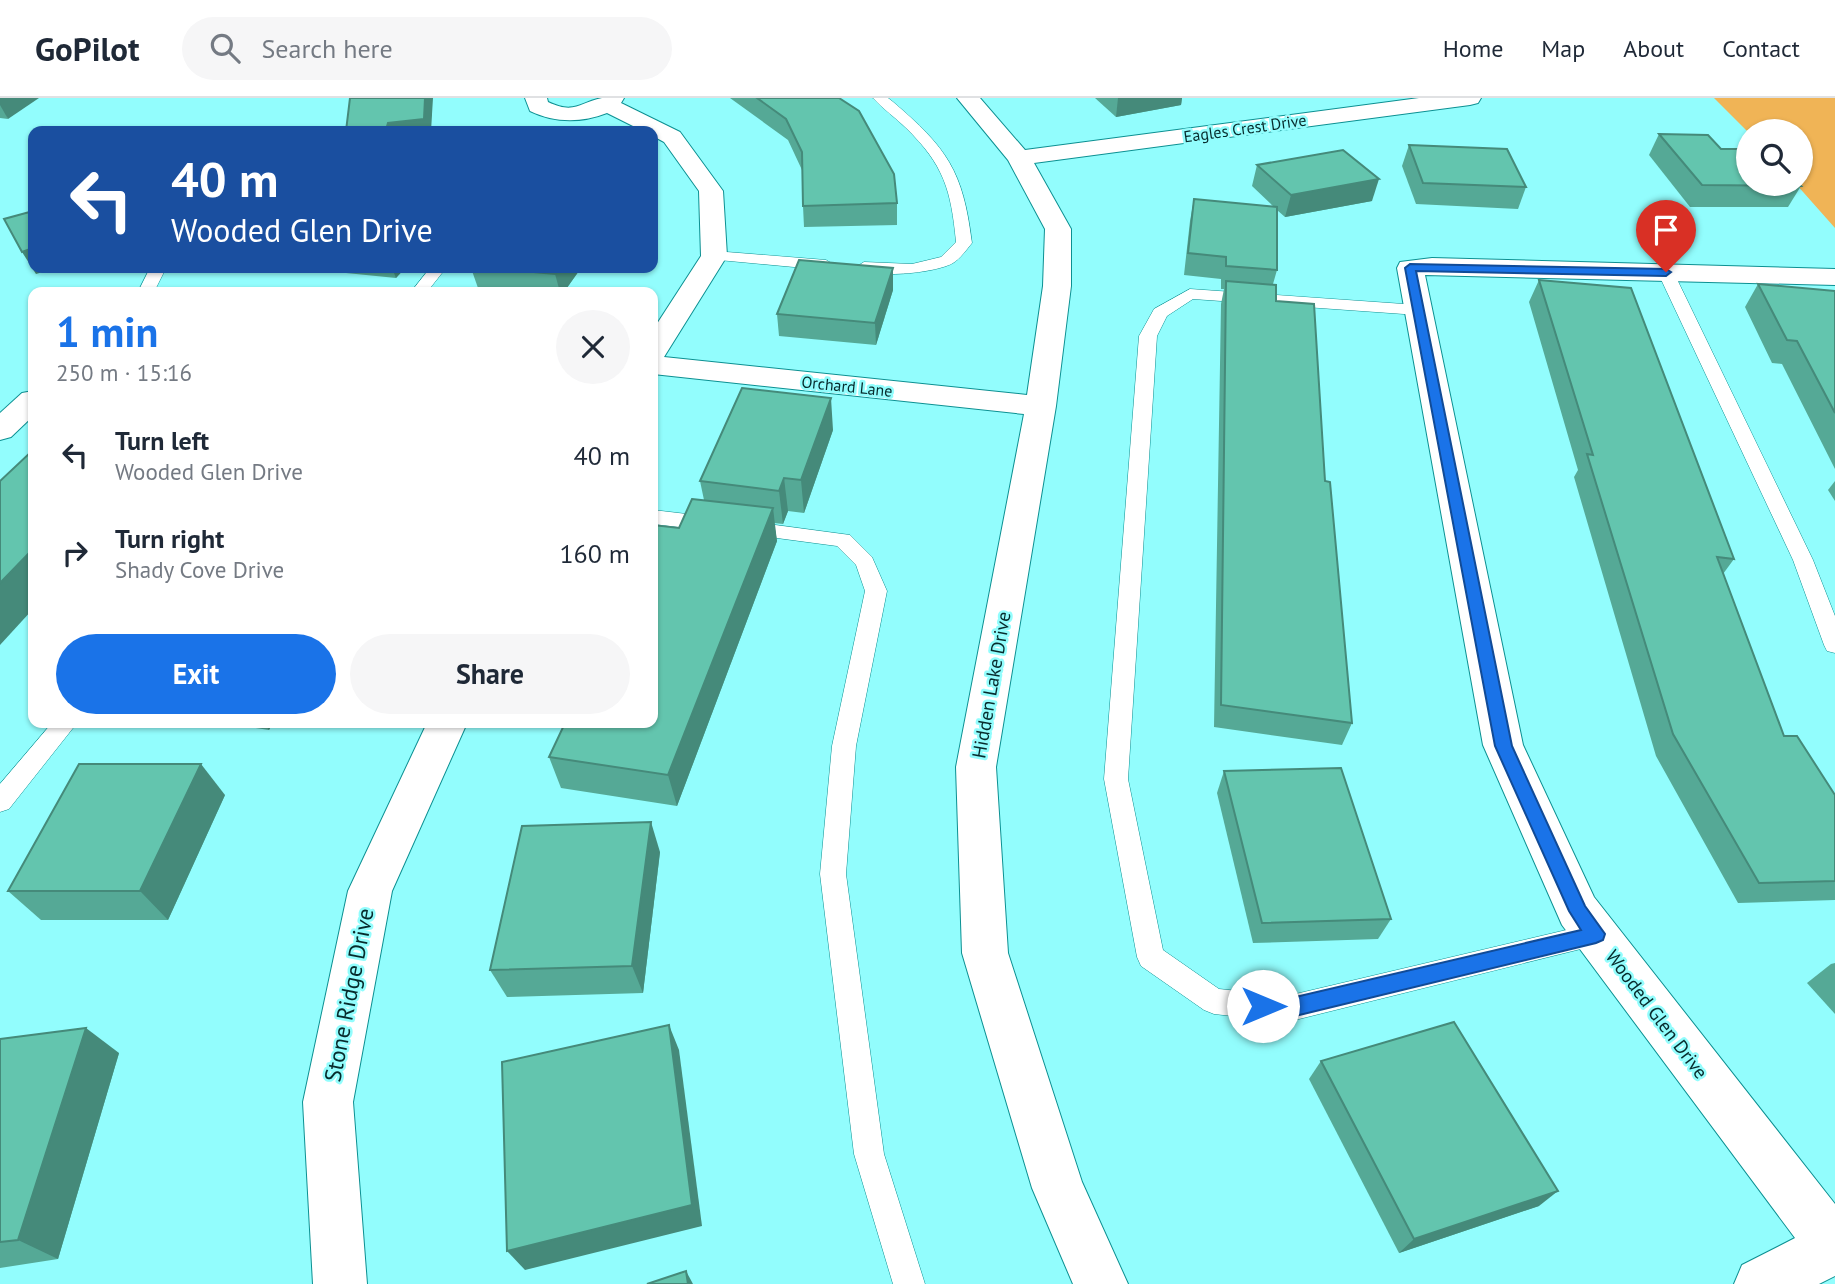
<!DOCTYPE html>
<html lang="en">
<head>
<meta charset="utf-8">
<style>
  body { margin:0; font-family:"PT Sans",sans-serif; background:#f6f6f7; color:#1f2937; height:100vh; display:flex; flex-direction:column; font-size:26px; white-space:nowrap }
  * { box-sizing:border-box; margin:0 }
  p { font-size:23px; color:#747a83 }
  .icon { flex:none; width:38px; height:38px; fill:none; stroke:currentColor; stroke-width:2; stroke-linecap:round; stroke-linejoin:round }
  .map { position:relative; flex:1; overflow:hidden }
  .drawer { position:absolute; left:28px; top:189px; width:630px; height:441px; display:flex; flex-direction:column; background:#fff; border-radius:14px; box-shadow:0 2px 5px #0004 }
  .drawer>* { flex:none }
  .top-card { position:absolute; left:28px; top:28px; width:630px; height:147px; border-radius:14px; box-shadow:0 2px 5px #0004; background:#1a4fa0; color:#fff; overflow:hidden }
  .tools { position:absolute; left:1736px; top:21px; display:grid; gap:14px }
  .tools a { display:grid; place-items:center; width:77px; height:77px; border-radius:50%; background:#fff; box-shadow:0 2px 5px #0004; font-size:35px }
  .pin { position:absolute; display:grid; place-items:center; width:60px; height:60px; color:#fff; margin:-72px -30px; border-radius:50% 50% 50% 0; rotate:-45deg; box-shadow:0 0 7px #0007 }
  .pin .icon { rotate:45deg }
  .me { position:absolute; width:77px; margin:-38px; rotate:90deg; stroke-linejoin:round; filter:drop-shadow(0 0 5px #0008) }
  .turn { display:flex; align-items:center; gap:24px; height:147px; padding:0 28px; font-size:32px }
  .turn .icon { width:91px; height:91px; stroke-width:2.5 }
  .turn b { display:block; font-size:49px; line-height:60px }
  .round { display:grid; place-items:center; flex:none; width:74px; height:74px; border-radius:37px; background:#f6f6f7 }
  .summary { display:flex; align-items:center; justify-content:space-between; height:119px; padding:0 28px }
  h1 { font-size:42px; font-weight:700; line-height:52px; color:#1a73e8 }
  .button { display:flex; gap:14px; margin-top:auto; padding:14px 28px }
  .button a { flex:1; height:80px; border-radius:42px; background:#1a73e8; color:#fff; font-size:28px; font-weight:700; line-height:80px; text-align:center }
  .button a+a { background:#f6f6f7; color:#1f2937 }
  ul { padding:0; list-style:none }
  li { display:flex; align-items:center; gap:21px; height:98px; padding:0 28px }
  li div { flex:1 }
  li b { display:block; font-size:26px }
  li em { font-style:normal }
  header { display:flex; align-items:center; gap:42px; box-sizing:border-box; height:98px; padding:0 35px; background:#fff; border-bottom:2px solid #e0e1e3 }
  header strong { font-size:33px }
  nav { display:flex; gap:38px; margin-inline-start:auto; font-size:24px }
  .search { width:490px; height:63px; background:#f6f6f7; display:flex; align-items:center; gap:18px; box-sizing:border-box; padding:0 24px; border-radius:38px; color:#747a83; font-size:26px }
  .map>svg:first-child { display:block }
</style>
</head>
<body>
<header>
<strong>GoPilot</strong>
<div class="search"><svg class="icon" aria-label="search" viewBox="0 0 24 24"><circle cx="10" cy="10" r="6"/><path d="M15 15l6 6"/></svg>Search here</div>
<nav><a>Home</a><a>Map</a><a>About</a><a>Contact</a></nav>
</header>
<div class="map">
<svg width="1835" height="1186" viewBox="0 0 1835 1186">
  <rect width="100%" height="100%" fill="#92fdfd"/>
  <path fill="#f0b456" d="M1714,0H1835V130L1796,86H1801V33L1748,34Z"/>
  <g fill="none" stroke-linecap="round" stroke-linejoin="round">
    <defs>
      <g id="lane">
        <path d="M873,0H888L892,3C947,50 963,72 972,145C967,151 960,161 953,165C937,175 869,182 856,169L864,164L912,166L941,159L956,144C951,92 944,67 906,30C896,20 883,11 873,0Z"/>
        <path d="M714,153L826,162L834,167L826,172L708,161L706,158L708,155Z"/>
        <path d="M150,170H166L154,194H138Z"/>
        <path d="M430,170H446L427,194H411Z"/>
        <path d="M1666,170L1674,175L1813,462L1835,518V555L1827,553L1824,547L1793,462L1658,175Z"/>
        <path d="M1190,191L1418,207L1426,212L1418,217L1193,201L1167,218L1157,238L1128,681L1163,852L1219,891L1287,898L1596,825L1605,829L1609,837L1605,845L1287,924L1214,916L1204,912L1141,868L1137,859L1104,681L1139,238L1154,211Z"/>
        <path d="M653,412L712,419L719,421L722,426L719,431L712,433L653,426Z"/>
        <path d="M746,423L850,437L872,459L887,493L856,648L846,776L884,1056L925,1186H893L854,1056L820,776L832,648L865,493L856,467L837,448L739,435L736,430L739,425Z"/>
        <path d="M52,625H77L9,711L0,714V686Z"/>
      </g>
      <g id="street">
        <path d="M525,0H547L548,4C575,17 580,4 602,0C608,0 617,0 624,0L621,5L680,34L723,93L727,158L664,259L1027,297L1043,188L1045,131L1008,62L957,0H980L1025,52L1419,0H1481L1478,5L1470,7L1034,65L1071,131V188L1056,308L996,669L1008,855L1082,1084L1128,1186H1073L1032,1090L962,855L956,669L1024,316L653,276V232L701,158L699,93L664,44L653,38V33H643L607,15C581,25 555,25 530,13Z"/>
        <path d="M1432,160L1835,171V187L1425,177L1523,647L1594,799L1835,1106V1178L1819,1186H1734L1742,1167L1795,1140L1562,827L1483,647L1397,170L1400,164Z"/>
        <path d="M33,293V318L11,339L0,342V315L22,295Z"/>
        <path d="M427,625H467L392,793L353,1004L367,1186H313L303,1004L348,793Z"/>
      </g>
    </defs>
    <use href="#lane" stroke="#0c9092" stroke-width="1"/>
    <use href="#street" stroke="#0c9092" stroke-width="2"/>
    <use href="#lane" fill="#fff" fill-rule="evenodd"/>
    <use href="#street" fill="#fff" fill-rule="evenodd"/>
  </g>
  <g fill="#55a996">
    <path d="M0,0L8,21L0,20Z"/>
    <path d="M730,0H839L897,105V127L804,129L803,108L802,72L788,42Z"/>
    <path d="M1095,0H1182L1181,7L1116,19Z"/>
    <path d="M1659,36L1721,51L1801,88L1788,109H1690L1649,57Z"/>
    <path d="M1409,47L1526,89L1518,111L1416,106L1402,68Z"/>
    <path d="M1257,67L1372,103L1285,119L1277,112V172L1273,186L1276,203L1325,383L1352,625L1342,647L1214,629L1221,206L1224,191H1221V181L1184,177L1190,123L1194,101L1274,109L1252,88Z"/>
    <path d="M296,170H405L396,180Z"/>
    <path d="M471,170H581L564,194H517L478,190Z"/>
    <path d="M893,170V192L876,247L779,238L777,216Z"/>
    <path d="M1539,182L1734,461L1723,476L1784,638L1835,697V802L1738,805L1656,658L1574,379L1578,372L1529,204Z"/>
    <path d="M1758,186L1835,193V371L1782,266L1772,265L1745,209Z"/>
    <path d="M833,332L804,415L788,413L783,426L774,425L777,443L677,708L561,690L549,659L679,430L704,402L700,383Z"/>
    <path d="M1835,383V403L1828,392Z"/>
    <path d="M222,625H273L269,632Z"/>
    <path d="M1224,673L1391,821L1378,841L1253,845L1217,695Z"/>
    <path d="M225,697L168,822H41L8,793Z"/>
    <path d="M660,754L643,895L507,899L490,872Z"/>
    <path d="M1835,865V916L1807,885L1831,866Z"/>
    <path d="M0,941L119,955L58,1161L0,1170Z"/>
    <path d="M1321,963L1539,1108L1399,1155L1309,981Z"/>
  </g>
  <g fill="#458a7a">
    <path d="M0,0H39L8,21L0,7Z"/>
    <path d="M425,0H433L431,33H378L388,25Z"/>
    <path d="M1118,0H1182L1181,7L1116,19Z"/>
    <path d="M1379,81L1372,103L1285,119L1291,97Z"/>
    <path d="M33,150V170H56L36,176L22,154Z"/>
    <path d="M392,170H405L396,180Z"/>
    <path d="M560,170H581L564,194H560L555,176Z"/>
    <path d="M893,170V192L876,247L875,225Z"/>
    <path d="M831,300L833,332L804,415L801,382Z"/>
    <path d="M784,380L788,413L783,426L779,393Z"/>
    <path d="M773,410L777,443L677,708L668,677Z"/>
    <path d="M33,451V511L0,547V485Z"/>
    <path d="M264,625H273L269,632Z"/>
    <path d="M201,666L225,697L168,822L140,793Z"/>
    <path d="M651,724L660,754L643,895L632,868Z"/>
    <path d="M669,927L679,952L702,1128L525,1172L507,1153Z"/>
    <path d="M86,930L119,955L58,1161L18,1142Z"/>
    <path d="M1558,1093L1539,1108L1399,1155L1414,1141Z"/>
    <path d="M686,1173L693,1186H688Z"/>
  </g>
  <g fill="#63c5ae" stroke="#458a7a" stroke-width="2">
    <path d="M350,0H425L424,21L388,25L386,32L346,33Z"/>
    <path d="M757,0H839L859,13L894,76L897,105L803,108L802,54L786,21Z"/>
    <path d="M1659,36L1708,37L1721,51H1748V86H1799L1801,88L1702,87Z"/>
    <path d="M1409,47L1507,51L1526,89L1423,85Z"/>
    <path d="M1343,52L1379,81L1291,97L1257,67Z"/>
    <path d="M1194,101L1277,109V172L1226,168V159L1188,155Z"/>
    <path d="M33,113V150L22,154L4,121Z"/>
    <path d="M799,162L893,170L875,225L777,216Z"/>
    <path d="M488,170H560L555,176Z"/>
    <path d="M1539,182L1631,190L1734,461L1717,459L1784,638H1797L1835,697V783L1759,785L1673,636L1587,356L1593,357Z"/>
    <path d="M1226,183L1276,187V203L1314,206L1325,383L1330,384L1352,625L1221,607Z"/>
    <path d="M1758,186L1835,193V315L1797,243L1787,242Z"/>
    <path d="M742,290L831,300L801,382L784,380L779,393L700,383Z"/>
    <path d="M33,352V451L0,485V383Z"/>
    <path d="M692,401L773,410L668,677L549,659L565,625H653V427L679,430Z"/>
    <path d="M79,666H201L140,793H8Z"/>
    <path d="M1341,670L1391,821L1262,825L1224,673Z"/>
    <path d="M651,724L632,868L490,872L522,728Z"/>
    <path d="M1454,924L1558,1093L1414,1141L1321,963Z"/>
    <path d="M669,927L692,1107L507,1153L502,964Z"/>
    <path d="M86,930L18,1142L0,1144V941Z"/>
    <path d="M686,1173L688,1186H647Z"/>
  </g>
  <path fill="#1a73e8" stroke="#114b97" stroke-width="2" d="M1410,166L1666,171L1671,174L1666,178L1416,173L1512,648L1585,808L1605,836L1603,842L1596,845L1287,920L1256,915L1253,908L1256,902L1263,899L1287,901L1581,832L1569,813L1495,648L1405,170Z"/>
  <g text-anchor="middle" stroke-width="5" stroke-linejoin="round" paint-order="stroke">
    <g font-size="16" fill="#072b2c" stroke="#92fdfd">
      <text transform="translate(1245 30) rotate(-8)" y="6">Eagles Crest Drive</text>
      <text transform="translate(847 288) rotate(6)" y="6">Orchard Lane</text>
    </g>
    <g font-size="19" fill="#072b2c" stroke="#92fdfd">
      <text transform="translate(991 587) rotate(-80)" y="7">Hidden Lake Drive</text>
      <text transform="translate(1657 916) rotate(53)" y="7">Wooded Glen Drive</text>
    </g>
    <g font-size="23" fill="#072b2c" stroke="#92fdfd">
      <text transform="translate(349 897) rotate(-79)" y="8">Stone Ridge Drive</text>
    </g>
  </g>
</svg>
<div class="tools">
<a><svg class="icon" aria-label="search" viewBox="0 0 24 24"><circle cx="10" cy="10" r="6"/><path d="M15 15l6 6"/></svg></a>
</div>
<div class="pin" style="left:1666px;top:174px;background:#d93025"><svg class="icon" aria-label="arrive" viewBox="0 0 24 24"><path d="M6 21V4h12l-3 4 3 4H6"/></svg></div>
<svg class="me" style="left:1263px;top:908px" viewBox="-20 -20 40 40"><circle r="19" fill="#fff"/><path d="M0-13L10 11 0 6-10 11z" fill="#1a73e8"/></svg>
<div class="top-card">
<div class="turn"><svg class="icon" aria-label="left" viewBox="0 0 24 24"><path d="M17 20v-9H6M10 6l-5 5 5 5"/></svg><div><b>40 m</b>Wooded Glen Drive</div></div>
</div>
<section class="drawer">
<div class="summary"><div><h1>1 min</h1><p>250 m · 15:16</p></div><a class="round"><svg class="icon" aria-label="close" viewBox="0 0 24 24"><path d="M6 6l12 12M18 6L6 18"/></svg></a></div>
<ul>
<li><svg class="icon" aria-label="left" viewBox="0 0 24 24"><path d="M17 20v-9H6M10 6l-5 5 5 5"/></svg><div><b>Turn left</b><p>Wooded Glen Drive</p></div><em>40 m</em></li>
<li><svg class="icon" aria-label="right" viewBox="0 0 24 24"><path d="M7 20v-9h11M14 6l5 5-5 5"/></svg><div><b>Turn right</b><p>Shady Cove Drive</p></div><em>160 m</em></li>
</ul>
<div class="button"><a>Exit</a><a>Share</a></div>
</section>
</div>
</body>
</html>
